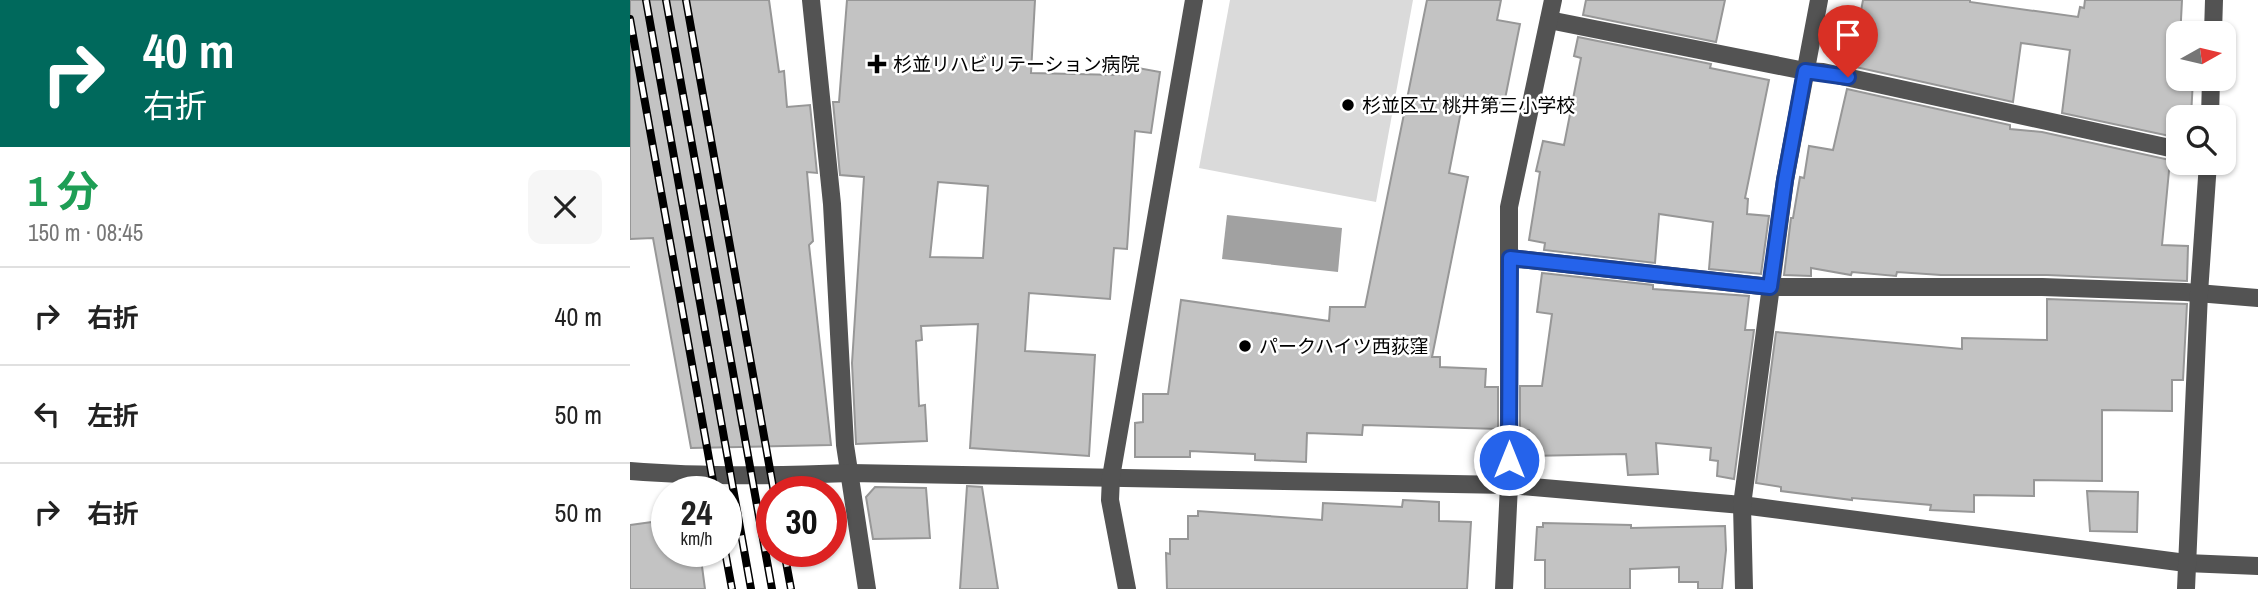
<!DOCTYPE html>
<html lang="ja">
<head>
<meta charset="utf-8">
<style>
  body { margin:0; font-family:"Archivo Narrow","Noto Sans JP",sans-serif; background:#f6f6f6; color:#222; height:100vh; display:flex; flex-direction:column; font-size:26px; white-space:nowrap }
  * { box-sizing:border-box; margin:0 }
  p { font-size:23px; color:#767676 }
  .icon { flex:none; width:38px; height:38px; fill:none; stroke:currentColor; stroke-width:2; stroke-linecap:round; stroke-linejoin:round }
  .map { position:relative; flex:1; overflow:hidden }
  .side { display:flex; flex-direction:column; background:#fff; width:630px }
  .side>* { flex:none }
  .banner { background:#00695c; color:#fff; overflow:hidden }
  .needle { width:46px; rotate:82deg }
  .buttons { position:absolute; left:1536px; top:21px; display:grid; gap:14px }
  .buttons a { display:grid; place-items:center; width:70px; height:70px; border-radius:14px; background:#fff; box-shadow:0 2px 5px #0004; font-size:35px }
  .speed { position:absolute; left:21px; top:476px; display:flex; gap:14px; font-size:35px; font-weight:700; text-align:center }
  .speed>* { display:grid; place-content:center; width:91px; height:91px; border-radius:50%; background:#fff; box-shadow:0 2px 5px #0004; line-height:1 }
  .speed small { font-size:18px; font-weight:400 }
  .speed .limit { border:10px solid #d22; background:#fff; color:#111 }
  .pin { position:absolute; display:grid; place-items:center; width:60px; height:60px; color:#fff; margin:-72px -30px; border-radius:50% 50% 50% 0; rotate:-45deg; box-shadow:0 0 7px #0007 }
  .pin .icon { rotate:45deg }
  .me { position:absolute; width:77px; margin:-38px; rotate:0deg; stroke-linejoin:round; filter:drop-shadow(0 0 5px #0008) }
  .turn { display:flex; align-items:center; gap:24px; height:147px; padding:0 28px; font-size:32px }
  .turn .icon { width:91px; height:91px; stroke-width:2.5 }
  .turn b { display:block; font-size:49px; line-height:60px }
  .round { display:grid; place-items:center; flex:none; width:74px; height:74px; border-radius:14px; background:#f6f6f6 }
  .overview { display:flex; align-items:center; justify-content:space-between; height:119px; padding:0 28px }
  h1 { font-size:42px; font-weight:700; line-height:52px; color:#1e9e55 }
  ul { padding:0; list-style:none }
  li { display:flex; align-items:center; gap:21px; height:98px; padding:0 28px; border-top:2px solid #e0e0e0 }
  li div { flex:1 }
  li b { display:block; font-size:26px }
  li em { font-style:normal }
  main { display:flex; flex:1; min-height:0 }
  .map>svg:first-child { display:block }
</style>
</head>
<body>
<main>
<section class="side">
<div class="banner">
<div class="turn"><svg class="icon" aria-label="right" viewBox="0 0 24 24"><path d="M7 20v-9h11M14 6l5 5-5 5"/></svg><div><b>40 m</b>右折</div></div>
</div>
<div class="overview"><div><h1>1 分</h1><p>150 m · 08:45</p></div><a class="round"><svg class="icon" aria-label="close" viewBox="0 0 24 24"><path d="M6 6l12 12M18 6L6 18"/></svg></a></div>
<ul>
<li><svg class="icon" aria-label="right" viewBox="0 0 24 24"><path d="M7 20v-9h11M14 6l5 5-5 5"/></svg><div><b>右折</b></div><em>40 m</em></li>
<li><svg class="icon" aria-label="left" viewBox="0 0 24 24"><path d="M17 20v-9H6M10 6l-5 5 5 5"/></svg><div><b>左折</b></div><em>50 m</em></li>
<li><svg class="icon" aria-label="right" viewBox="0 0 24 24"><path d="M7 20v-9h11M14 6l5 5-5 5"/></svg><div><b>右折</b></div><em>50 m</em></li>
</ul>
</section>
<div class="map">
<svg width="1628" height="589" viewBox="0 0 1628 589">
  <rect width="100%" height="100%" fill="#fff"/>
  <path fill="#dadada" d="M600,0H783L746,202L569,168Z"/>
  <path fill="#a1a1a1" d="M597,215L712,228L708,272L592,259Z"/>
  <g fill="#c3c3c3" stroke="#979797" stroke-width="2" fill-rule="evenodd">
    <path d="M0,0H139L149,72L154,71L157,107L180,105L187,173L177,172L183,241L179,245L201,445L61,448L23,238L0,239Z"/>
    <path d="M217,0H405L401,73L488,75L487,71L508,68L530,72L521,133L505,131L497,249L484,248L480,299L399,293L395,351L465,355L459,456L340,448L348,324L291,326L292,340L286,341L289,406L295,405L297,441L226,444L222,363L234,177L210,175L203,102H209ZM308,182L358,186L353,258L300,257Z"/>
    <path d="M797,0H871L867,20L890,24L874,104L834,96L819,173L838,177L802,357H810V367L856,369L855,387H868V429L733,425L732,435L677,433L676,462L625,460V454L560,451V457H505V423L513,422V394H538L551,300L699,321L700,307H735Z"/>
    <path d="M956,0H1095L1086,42L953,15Z"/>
    <path d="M1233,0H1340V2L1448,17L1450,7L1454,8L1455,0H1552L1548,79H1563L1561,117H1549V138L1432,113L1440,50L1391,43L1383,102L1221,66Z"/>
    <path d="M948,37L1081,64L1080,68L1139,80L1115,198L1118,199L1117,214L1139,216L1131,274L1079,269L1083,222L1029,214L1025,263L914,250L915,243L899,240L910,172L906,171L913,141L934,145L951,58L944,56Z"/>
    <path d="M1217,89L1380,125V129L1412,132L1540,160L1532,245L1558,246L1557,281L1417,275H1311L1267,272L1266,276L1222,272L1221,275L1181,268V276L1154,275L1161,218H1163L1170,177L1174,178L1179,146L1203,150Z"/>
    <path d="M912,273L1023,285V289L1119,296L1115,330H1124L1104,479L1087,476L1088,461L1080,460L1081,448L1026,443L1028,474L998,475L996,454L899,456V430H890V386H912L922,314L907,312Z"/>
    <path d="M1417,299L1557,304L1553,380H1542V411L1472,410V481L1404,480V496L1344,495V512L1300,510L1301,505L1222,498V500L1151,491V487L1126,483L1146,332L1332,349V338L1417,340Z"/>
    <path d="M337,486L352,487L368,589H330Z"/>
    <path d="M245,487L296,488L300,538L243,539L236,497Z"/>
    <path d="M1457,491L1508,492L1507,532L1460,531Z"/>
    <path d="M773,500L809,502V521L841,522L837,589H537L536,553L540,554V539H558V516H568V511L692,520L693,503L772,507Z"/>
    <path d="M37,520V551H70L75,589H0V525Z"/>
    <path d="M913,523L1001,525V528L1095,526L1096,550L1092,589H1068V582H1049V567L1000,569V589H915V560H905L907,527H913Z"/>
  </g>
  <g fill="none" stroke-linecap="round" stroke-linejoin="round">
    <g stroke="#535353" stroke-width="18">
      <path d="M181,0L202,204L215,445L237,589"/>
      <path d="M919,20L1175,71L1193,72L1549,150"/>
      <path d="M1583,33L1584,0"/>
      <path d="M1580,117L1581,79"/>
      <path d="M880,258L1140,287H1412L1555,292L1628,298"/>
      <path d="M0,471C73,477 146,476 220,473L879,485L1112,505L1556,563L1628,566"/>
      <path d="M497,589L480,500L481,477L564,0"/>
      <path d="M874,589L879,485V207L923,0"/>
      <path d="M1114,589L1112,505L1155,180L1189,0"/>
      <path d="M1556,589L1569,293L1578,163"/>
    </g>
    <defs>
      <g id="rail">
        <path d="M16,0L121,589"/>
        <path d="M36,0L142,589"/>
        <path d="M56,0L144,492"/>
        <path d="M0,19L85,492"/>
        <path d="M95,551L102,589"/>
        <path d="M154,551L161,589"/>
      </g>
    </defs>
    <use href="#rail" stroke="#000" stroke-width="8"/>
    <use href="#rail" stroke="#fff" stroke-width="5" stroke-dasharray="16" stroke-linecap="butt"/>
  </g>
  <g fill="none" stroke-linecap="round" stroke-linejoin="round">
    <defs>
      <path id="route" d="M879,460L880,258L1140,287L1155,180L1175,71L1218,77"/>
    </defs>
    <use href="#route" stroke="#184099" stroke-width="18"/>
    <use href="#route" stroke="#2563eb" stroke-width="12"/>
  </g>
  <g fill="#000" stroke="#fff" stroke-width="2.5">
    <path d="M243.5 53.5h7v7h7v7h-7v7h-7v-7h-7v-7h7z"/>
    <circle cx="718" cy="105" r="7"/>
    <circle cx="615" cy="346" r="7"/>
  </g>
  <g text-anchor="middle" stroke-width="5" stroke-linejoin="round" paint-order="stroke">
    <g font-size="19" fill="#000" stroke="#fff" text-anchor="start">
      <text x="263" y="71">杉並リハビリテーション病院</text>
      <text x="732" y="112">杉並区立 桃井第三小学校</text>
      <text x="629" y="353">パークハイツ西荻窪</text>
    </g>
  </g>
</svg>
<div class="buttons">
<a><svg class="needle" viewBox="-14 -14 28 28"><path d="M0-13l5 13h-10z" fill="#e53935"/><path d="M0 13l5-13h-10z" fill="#767676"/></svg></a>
<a><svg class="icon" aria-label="search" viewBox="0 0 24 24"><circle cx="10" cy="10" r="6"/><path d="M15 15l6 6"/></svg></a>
</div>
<div class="speed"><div>24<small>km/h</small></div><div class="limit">30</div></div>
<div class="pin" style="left:1218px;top:77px;background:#d93025"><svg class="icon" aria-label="arrive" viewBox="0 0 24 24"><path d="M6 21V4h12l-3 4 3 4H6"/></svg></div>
<svg class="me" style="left:879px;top:460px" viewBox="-20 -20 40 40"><circle r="17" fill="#2563eb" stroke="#fff" stroke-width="3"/><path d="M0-11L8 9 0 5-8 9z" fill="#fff"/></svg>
</div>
</main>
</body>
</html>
